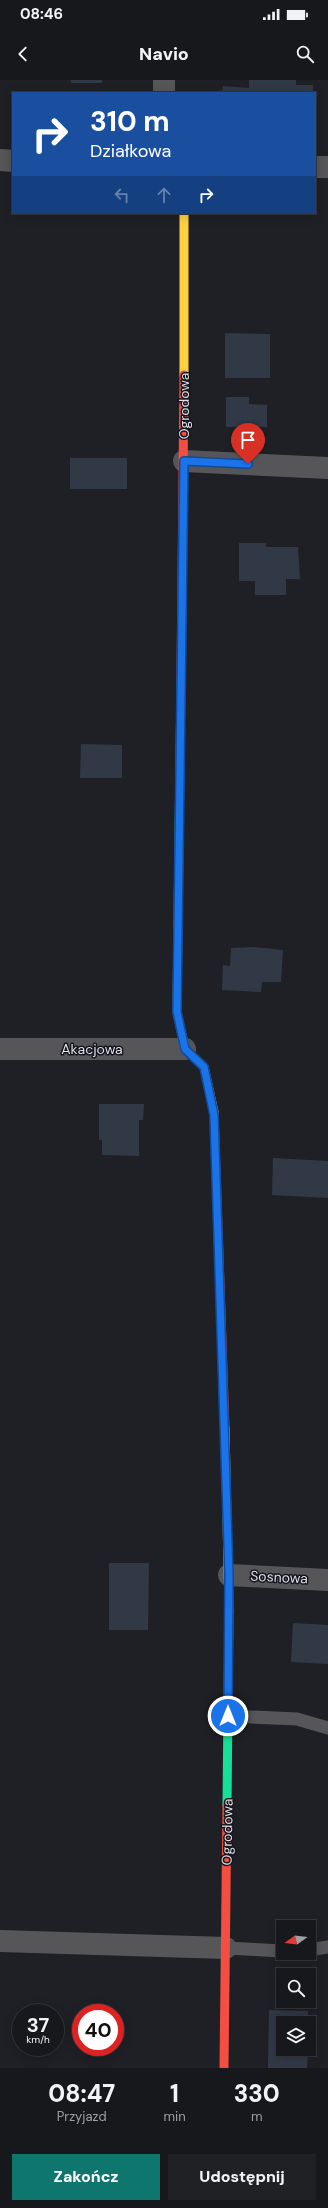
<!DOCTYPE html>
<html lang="pl">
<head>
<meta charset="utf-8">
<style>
  body { margin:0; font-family:"DM Sans",sans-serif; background:#202125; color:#f1f3f6; height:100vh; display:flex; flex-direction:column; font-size:15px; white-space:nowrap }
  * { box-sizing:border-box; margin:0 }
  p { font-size:13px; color:#9ea0a3 }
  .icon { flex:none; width:22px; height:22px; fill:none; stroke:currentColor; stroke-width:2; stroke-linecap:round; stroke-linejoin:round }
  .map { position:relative; height:1988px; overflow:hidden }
  .details { display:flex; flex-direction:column; background:#17181c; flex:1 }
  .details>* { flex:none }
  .top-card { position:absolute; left:12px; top:12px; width:304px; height:122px; border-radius:0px; box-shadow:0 2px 10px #0003,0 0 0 1px #36373b; background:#1a4fa0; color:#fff; overflow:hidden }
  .needle { width:26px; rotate:255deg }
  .tools { position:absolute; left:276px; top:1840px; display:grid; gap:8px }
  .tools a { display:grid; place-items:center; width:40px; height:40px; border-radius:0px; background:#17181c; box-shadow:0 2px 10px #0003,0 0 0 1px #36373b; font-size:20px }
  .speed { position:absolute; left:12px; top:1924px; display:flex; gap:8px; font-size:20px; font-weight:700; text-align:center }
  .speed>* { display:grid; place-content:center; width:52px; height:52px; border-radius:50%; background:#17181c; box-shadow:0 2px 10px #0003,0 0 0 1px #36373b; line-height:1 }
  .speed small { font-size:10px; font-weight:400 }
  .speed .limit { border:6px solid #d22; background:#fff; color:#111 }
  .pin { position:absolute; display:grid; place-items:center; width:34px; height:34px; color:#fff; margin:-41px -17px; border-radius:50% 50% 50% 0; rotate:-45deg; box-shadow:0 0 4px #0007 }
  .pin .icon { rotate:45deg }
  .me { position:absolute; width:44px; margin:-22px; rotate:0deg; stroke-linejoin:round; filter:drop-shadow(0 0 3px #0008) }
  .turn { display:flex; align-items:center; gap:14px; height:84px; padding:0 12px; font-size:18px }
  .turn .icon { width:52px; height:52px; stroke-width:2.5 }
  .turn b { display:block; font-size:28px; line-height:34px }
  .lanes { display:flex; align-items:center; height:38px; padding:0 12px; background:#0003; justify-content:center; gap:20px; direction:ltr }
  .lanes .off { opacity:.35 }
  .eta { display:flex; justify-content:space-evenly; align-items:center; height:68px; text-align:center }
  .eta b { font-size:24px; font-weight:800; line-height:28px }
  .action { display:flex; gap:8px; margin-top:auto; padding:8px 12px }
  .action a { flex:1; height:46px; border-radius:0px; background:#0f766e; color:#fff; font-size:16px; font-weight:800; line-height:46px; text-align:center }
  .action a+a { background:#202125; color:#f1f3f6 }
  .status { display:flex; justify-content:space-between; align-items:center; height:28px; padding:0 20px; background:#17181c; direction:ltr }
  .status svg { height:11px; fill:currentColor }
  header { display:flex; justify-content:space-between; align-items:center; height:52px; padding:0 12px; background:#17181c; font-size:18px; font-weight:800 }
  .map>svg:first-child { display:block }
</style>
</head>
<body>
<div class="status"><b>08:46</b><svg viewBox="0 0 49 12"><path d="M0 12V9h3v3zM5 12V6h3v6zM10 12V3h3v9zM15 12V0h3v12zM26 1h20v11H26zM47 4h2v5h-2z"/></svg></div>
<header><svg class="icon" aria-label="back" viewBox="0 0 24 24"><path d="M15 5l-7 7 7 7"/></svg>Navio<svg class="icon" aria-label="search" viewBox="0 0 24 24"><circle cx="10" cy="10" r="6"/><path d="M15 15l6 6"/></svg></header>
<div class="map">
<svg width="328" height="1988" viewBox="0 0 328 1988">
  <rect width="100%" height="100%" fill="#1f2025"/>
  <g fill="#313946">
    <rect x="71" y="0" width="31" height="3"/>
    <path d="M249,0H296V5H313V13H222L223,6L249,8Z"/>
    <path d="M225,253L270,254V298H225Z"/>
    <path d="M226,317H249V324L267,325V347H226Z"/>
    <rect x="70" y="378" width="57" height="31"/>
    <path d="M239,463H266V467H298L300,499H286V515H255V501H239Z"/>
    <path d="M81,664L122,665V698H80Z"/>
    <path d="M255,867L283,870L281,902H262L261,912L222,910L223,885L230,886L231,868Z"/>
    <path d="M99,1024H144L143,1040H139V1076L102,1075V1060H99Z"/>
    <path d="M273,1078L328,1081V1118L272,1115Z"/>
    <path d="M109,1483H149L148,1550H109Z"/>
    <path d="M293,1543L328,1545V1584L291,1582Z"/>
    <path d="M269,1930L308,1931V1943H283V1969H308L307,1988H268Z"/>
  </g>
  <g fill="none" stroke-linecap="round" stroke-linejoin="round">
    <g stroke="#565659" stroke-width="13">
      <path d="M228,1636L297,1639L328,1648"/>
      <path d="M226,1868L283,1871"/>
      <path d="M309,1870L328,1867"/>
    </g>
    <g stroke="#565659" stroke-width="22">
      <path d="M164,13V0"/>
      <path d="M0,80L13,81"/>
      <path d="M315,87H328"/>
      <path d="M184,381L328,388"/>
      <path d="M0,969H185"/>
      <path d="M229,1495L328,1500"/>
      <path d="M0,1861L226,1868"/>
    </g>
    <g stroke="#16e098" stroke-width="9">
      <path d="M178,841L181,600"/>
      <path d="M227,1725L229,1531"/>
    </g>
    <g stroke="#ffcf43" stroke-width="9">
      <path d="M184,133V295"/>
      <path d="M178,841L177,932L185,969L204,987L214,1032"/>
      <path d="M225,1348L229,1531"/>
    </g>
    <g stroke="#f24e42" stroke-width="9">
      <path d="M181,600L184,295"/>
      <path d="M214,1032L225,1348"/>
      <path d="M224,1988L227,1725"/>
    </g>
  </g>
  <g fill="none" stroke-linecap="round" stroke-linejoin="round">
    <defs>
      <path id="route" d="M228,1636L229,1495L214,1035L204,987L185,969L177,932L184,381L248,384"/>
    </defs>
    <use href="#route" stroke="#114b97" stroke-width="10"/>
    <use href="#route" stroke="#1a73e8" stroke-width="7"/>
  </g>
  <g text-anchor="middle" stroke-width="3" stroke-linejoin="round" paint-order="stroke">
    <g font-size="14" fill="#dedfe5" stroke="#14151d">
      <text transform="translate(184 326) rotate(-90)" y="5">Ogrodowa</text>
      <text x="92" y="974">Akacjowa</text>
      <text transform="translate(279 1497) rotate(3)" y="5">Sosnowa</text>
      <text transform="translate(227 1752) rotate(-89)" y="5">Ogrodowa</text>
    </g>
  </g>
</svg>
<div class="tools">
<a><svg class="needle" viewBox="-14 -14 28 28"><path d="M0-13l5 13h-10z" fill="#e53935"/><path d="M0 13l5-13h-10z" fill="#9ea0a3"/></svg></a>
<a><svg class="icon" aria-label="search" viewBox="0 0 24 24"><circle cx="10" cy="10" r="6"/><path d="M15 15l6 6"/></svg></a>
<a><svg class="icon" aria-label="layers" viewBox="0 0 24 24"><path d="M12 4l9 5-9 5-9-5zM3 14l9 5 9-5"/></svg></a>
</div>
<div class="speed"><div>37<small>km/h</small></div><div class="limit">40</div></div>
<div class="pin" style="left:248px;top:384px;background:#d93025"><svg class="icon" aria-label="arrive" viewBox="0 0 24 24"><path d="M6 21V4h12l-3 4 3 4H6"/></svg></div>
<svg class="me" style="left:228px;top:1636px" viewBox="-20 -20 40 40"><circle r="17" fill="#1a73e8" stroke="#fff" stroke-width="3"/><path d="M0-11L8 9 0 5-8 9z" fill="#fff"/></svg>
<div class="top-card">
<div class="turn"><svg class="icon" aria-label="right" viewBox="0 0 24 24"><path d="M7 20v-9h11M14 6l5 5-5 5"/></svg><div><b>310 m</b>Działkowa</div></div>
<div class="lanes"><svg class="icon off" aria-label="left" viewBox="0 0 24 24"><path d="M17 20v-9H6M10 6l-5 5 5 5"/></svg><svg class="icon off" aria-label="ahead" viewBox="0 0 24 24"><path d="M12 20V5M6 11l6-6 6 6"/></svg><svg class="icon" aria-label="right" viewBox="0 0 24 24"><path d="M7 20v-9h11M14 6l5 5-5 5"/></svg></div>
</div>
</div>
<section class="details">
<div class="eta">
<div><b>08:47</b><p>Przyjazd</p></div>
<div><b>1</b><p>min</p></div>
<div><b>330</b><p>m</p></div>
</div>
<div class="action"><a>Zakończ</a><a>Udostępnij</a></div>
</section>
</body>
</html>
